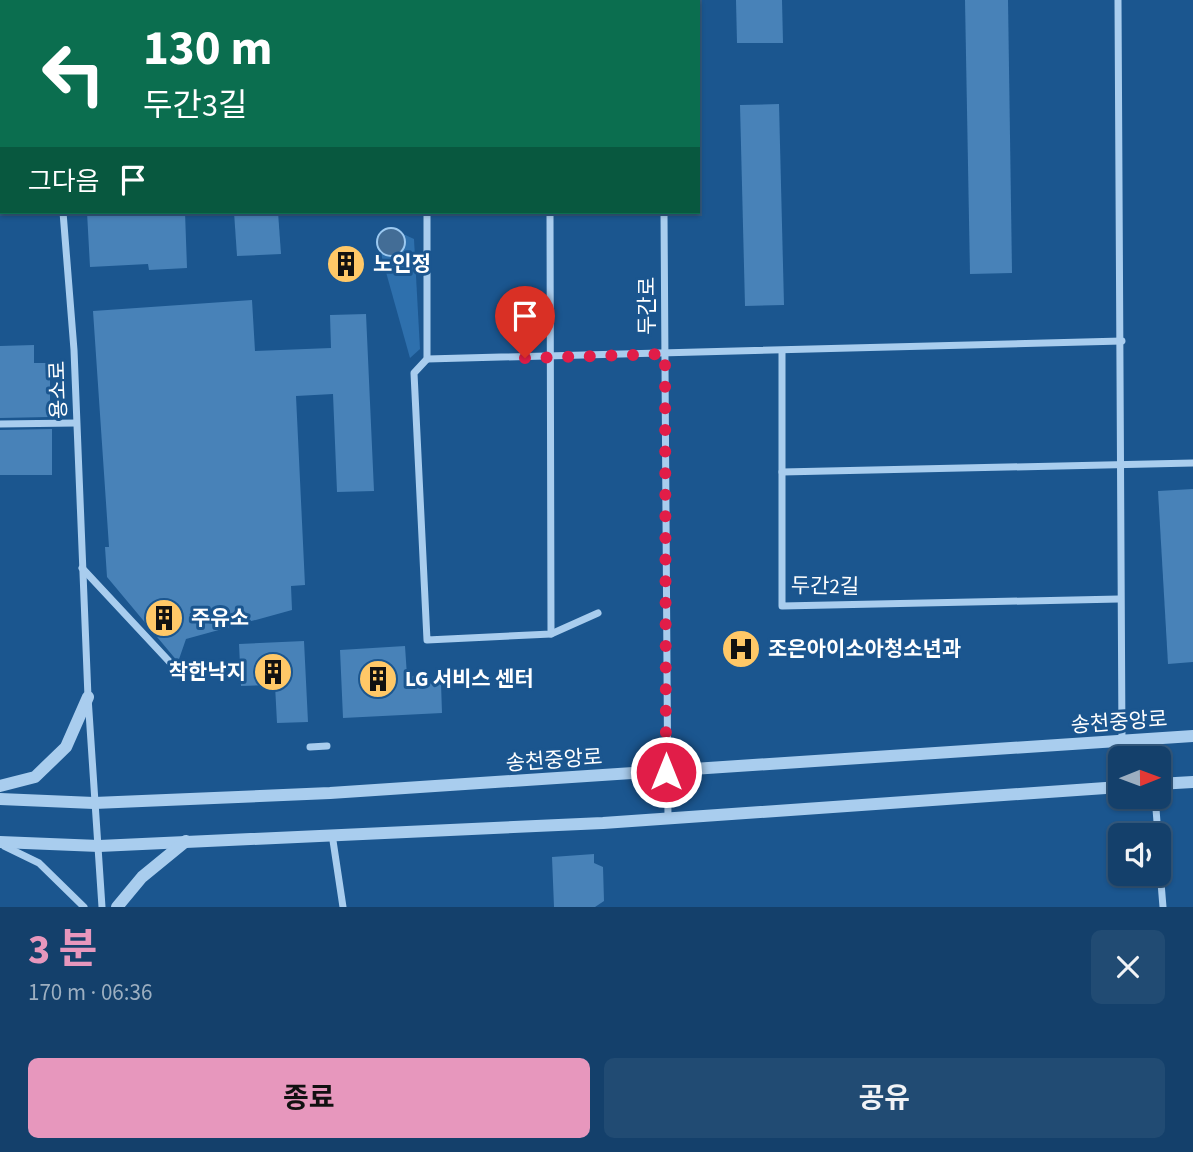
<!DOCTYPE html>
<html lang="ko">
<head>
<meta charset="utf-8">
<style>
  body { margin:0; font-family:"Source Sans 3","Noto Sans KR",sans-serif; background:#214b73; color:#f1f3f6; height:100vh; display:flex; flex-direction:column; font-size:26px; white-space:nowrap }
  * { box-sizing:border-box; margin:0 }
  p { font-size:23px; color:#9dafc1 }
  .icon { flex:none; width:38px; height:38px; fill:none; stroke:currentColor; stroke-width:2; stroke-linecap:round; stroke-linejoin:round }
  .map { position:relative; height:907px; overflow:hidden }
  .side { display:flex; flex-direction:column; background:#14406b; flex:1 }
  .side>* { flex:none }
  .guide { position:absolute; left:0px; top:0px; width:700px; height:214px; box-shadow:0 2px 5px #0004,0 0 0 2px #33597e; background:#0b6e4f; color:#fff; overflow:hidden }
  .needle { width:46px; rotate:89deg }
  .fabs { position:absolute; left:1108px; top:746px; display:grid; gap:14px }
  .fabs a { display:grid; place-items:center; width:63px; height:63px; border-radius:10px; background:#14406b; box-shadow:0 2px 5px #0004,0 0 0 2px #33597e; font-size:35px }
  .pin { position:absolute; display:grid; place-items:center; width:60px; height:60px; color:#fff; margin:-72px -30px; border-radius:50% 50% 50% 0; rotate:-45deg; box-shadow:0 0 7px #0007 }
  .pin .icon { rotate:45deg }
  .me { position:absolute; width:77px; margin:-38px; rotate:0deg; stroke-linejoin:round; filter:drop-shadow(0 0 5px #0008) }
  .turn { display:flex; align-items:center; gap:24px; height:147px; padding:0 28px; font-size:32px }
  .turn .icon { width:91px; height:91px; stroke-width:2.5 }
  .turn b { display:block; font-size:49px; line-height:60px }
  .then { display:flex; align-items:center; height:66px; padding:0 28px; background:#0003; gap:14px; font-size:26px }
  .round { display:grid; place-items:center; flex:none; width:74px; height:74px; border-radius:10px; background:#214b73 }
  .head { display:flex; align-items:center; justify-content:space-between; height:119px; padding:0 28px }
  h1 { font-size:42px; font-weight:700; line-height:52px; color:#e797bd }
  .action { display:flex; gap:14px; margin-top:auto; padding:14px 28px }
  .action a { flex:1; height:80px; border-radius:10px; background:#e797bd; color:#111; font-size:28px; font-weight:700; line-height:80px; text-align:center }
  .action a+a { background:#214b73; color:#f1f3f6 }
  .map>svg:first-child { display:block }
</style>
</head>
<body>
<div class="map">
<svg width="1193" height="907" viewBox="0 0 1193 907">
  <rect width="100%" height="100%" fill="#1b568f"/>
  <g fill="#2e70ad">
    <path d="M441,0H628L441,2Z"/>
    <path d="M390,228L414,239L420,349L410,358L377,240L381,231Z"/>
  </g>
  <circle fill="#436d96" stroke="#9cc9f0" stroke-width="2" cx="391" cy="242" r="14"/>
  <g fill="#4882b8">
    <path d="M736,0H782L783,43H737Z"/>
    <path d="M965,0H1008L1012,273L970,274Z"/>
    <path d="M779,104L784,305L745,306L740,105Z"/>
    <path d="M87,212H185L187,268L149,270L148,264L90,267Z"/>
    <path d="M234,212H278L281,254L237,256Z"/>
    <path d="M357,250L359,276L335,278L332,252Z"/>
    <path d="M252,300L255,351L331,348L330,315L366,314L374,491L337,492L333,394L296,396L305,585L291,586L292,610L186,639L178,662L107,577L105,547H109L93,311Z"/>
    <path d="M34,345V363H50V417L0,418V346Z"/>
    <path d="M52,429V475H0V430Z"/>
    <path d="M1193,489V662L1168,664L1158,491Z"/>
    <path d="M304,641L308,722L277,723L275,685L241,686L239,644Z"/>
    <path d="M405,646L407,676H414V684L441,683L442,713L343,718L340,650Z"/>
    <path d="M594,854V863L603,867L604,901L595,907H554L552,857Z"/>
  </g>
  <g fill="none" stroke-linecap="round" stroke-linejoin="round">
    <g stroke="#a9cdee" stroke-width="7">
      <path d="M48,0V2"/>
      <path d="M423,0V2"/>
      <path d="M1118,0L1122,741"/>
      <path d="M664,2V0"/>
      <path d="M63,212L74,350L88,697L102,907"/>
      <path d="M427,212V359L414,373L427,640L551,634L598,613"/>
      <path d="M550,212L551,634"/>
      <path d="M664,212L668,820"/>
      <path d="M782,352V606L1119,599"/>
      <path d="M427,359L1122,341"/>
      <path d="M0,424L76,423"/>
      <path d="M782,472L1193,463"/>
      <path d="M82,568L179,672"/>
      <path d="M310,747L327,746"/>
      <path d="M1155,796L1158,835"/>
      <path d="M332,834L343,907"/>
      <path d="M4,846L39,863L84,907"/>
      <path d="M1158,846L1163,907"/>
    </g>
    <g stroke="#a9cdee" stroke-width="12">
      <path d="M1158,784L1193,782"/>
      <path d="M0,786L35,777L66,747L88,697"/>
      <path d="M0,799L94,803L330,793L1193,736"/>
      <path d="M0,842L99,846L603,823L1120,787"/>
      <path d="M117,907L142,877L186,841"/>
    </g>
  </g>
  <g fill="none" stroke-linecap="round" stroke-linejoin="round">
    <path stroke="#e11d48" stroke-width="12" stroke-dasharray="0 21.6" d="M525,358L665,354L666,772"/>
  </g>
  <defs>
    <symbol id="building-disc" viewBox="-11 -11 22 22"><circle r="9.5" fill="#ffc867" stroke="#1b568f"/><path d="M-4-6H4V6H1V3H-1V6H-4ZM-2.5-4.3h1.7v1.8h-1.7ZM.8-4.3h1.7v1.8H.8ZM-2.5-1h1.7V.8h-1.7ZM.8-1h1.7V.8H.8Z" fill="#111"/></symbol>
    <symbol id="hospital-disc" viewBox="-11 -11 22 22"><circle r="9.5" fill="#ffc867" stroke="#1b568f"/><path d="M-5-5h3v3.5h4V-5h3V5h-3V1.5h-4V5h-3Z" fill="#111"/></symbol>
  </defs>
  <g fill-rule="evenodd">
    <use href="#building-disc" x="324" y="242" width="44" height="44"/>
    <use href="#building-disc" x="142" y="596" width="44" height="44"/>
    <use href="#hospital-disc" x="719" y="627" width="44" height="44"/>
    <use href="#building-disc" x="251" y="650" width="44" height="44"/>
    <use href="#building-disc" x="356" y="657" width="44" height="44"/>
  </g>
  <g text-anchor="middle" stroke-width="6" stroke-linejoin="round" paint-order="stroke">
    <g font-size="21" font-weight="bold" fill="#fff" stroke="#1b568f" text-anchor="start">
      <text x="373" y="271">노인정</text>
      <text x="191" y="625">주유소</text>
      <text x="768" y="656">조은아이소아청소년과</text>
      <text x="246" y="679" text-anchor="end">착한낙지</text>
      <text x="405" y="686">LG 서비스 센터</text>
    </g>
    <g font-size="21" fill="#fff" stroke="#1b568f">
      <text transform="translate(647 306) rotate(-90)" y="7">두간로</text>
      <text transform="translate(58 390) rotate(-92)" y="7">용소로</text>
      <text transform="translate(825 586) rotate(1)" y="7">두간2길</text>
      <text transform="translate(1119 722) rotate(-4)" y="7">송천중앙로</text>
      <text transform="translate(554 760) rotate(-4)" y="7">송천중앙로</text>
    </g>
  </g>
</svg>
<div class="fabs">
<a><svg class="needle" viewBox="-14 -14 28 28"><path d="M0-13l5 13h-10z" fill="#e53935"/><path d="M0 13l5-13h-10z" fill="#9dafc1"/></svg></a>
<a><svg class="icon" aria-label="sound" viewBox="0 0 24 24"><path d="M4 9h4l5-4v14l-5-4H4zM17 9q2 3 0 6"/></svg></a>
</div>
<div class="pin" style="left:525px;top:358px;background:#d93025"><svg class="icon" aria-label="arrive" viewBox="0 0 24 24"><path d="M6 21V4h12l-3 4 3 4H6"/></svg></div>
<svg class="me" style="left:666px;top:772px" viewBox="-20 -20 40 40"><circle r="17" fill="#e11d48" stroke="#fff" stroke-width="3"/><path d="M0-11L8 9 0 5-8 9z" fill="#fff"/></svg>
<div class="guide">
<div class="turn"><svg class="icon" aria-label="left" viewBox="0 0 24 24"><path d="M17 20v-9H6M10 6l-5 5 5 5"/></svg><div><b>130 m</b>두간3길</div></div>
<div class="then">그다음<svg class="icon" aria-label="arrive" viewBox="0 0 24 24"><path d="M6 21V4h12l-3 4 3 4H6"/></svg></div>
</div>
</div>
<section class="side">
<div class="head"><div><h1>3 분</h1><p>170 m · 06:36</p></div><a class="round"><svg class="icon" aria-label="close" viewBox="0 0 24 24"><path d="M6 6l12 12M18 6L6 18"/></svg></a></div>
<div class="action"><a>종료</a><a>공유</a></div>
</section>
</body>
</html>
